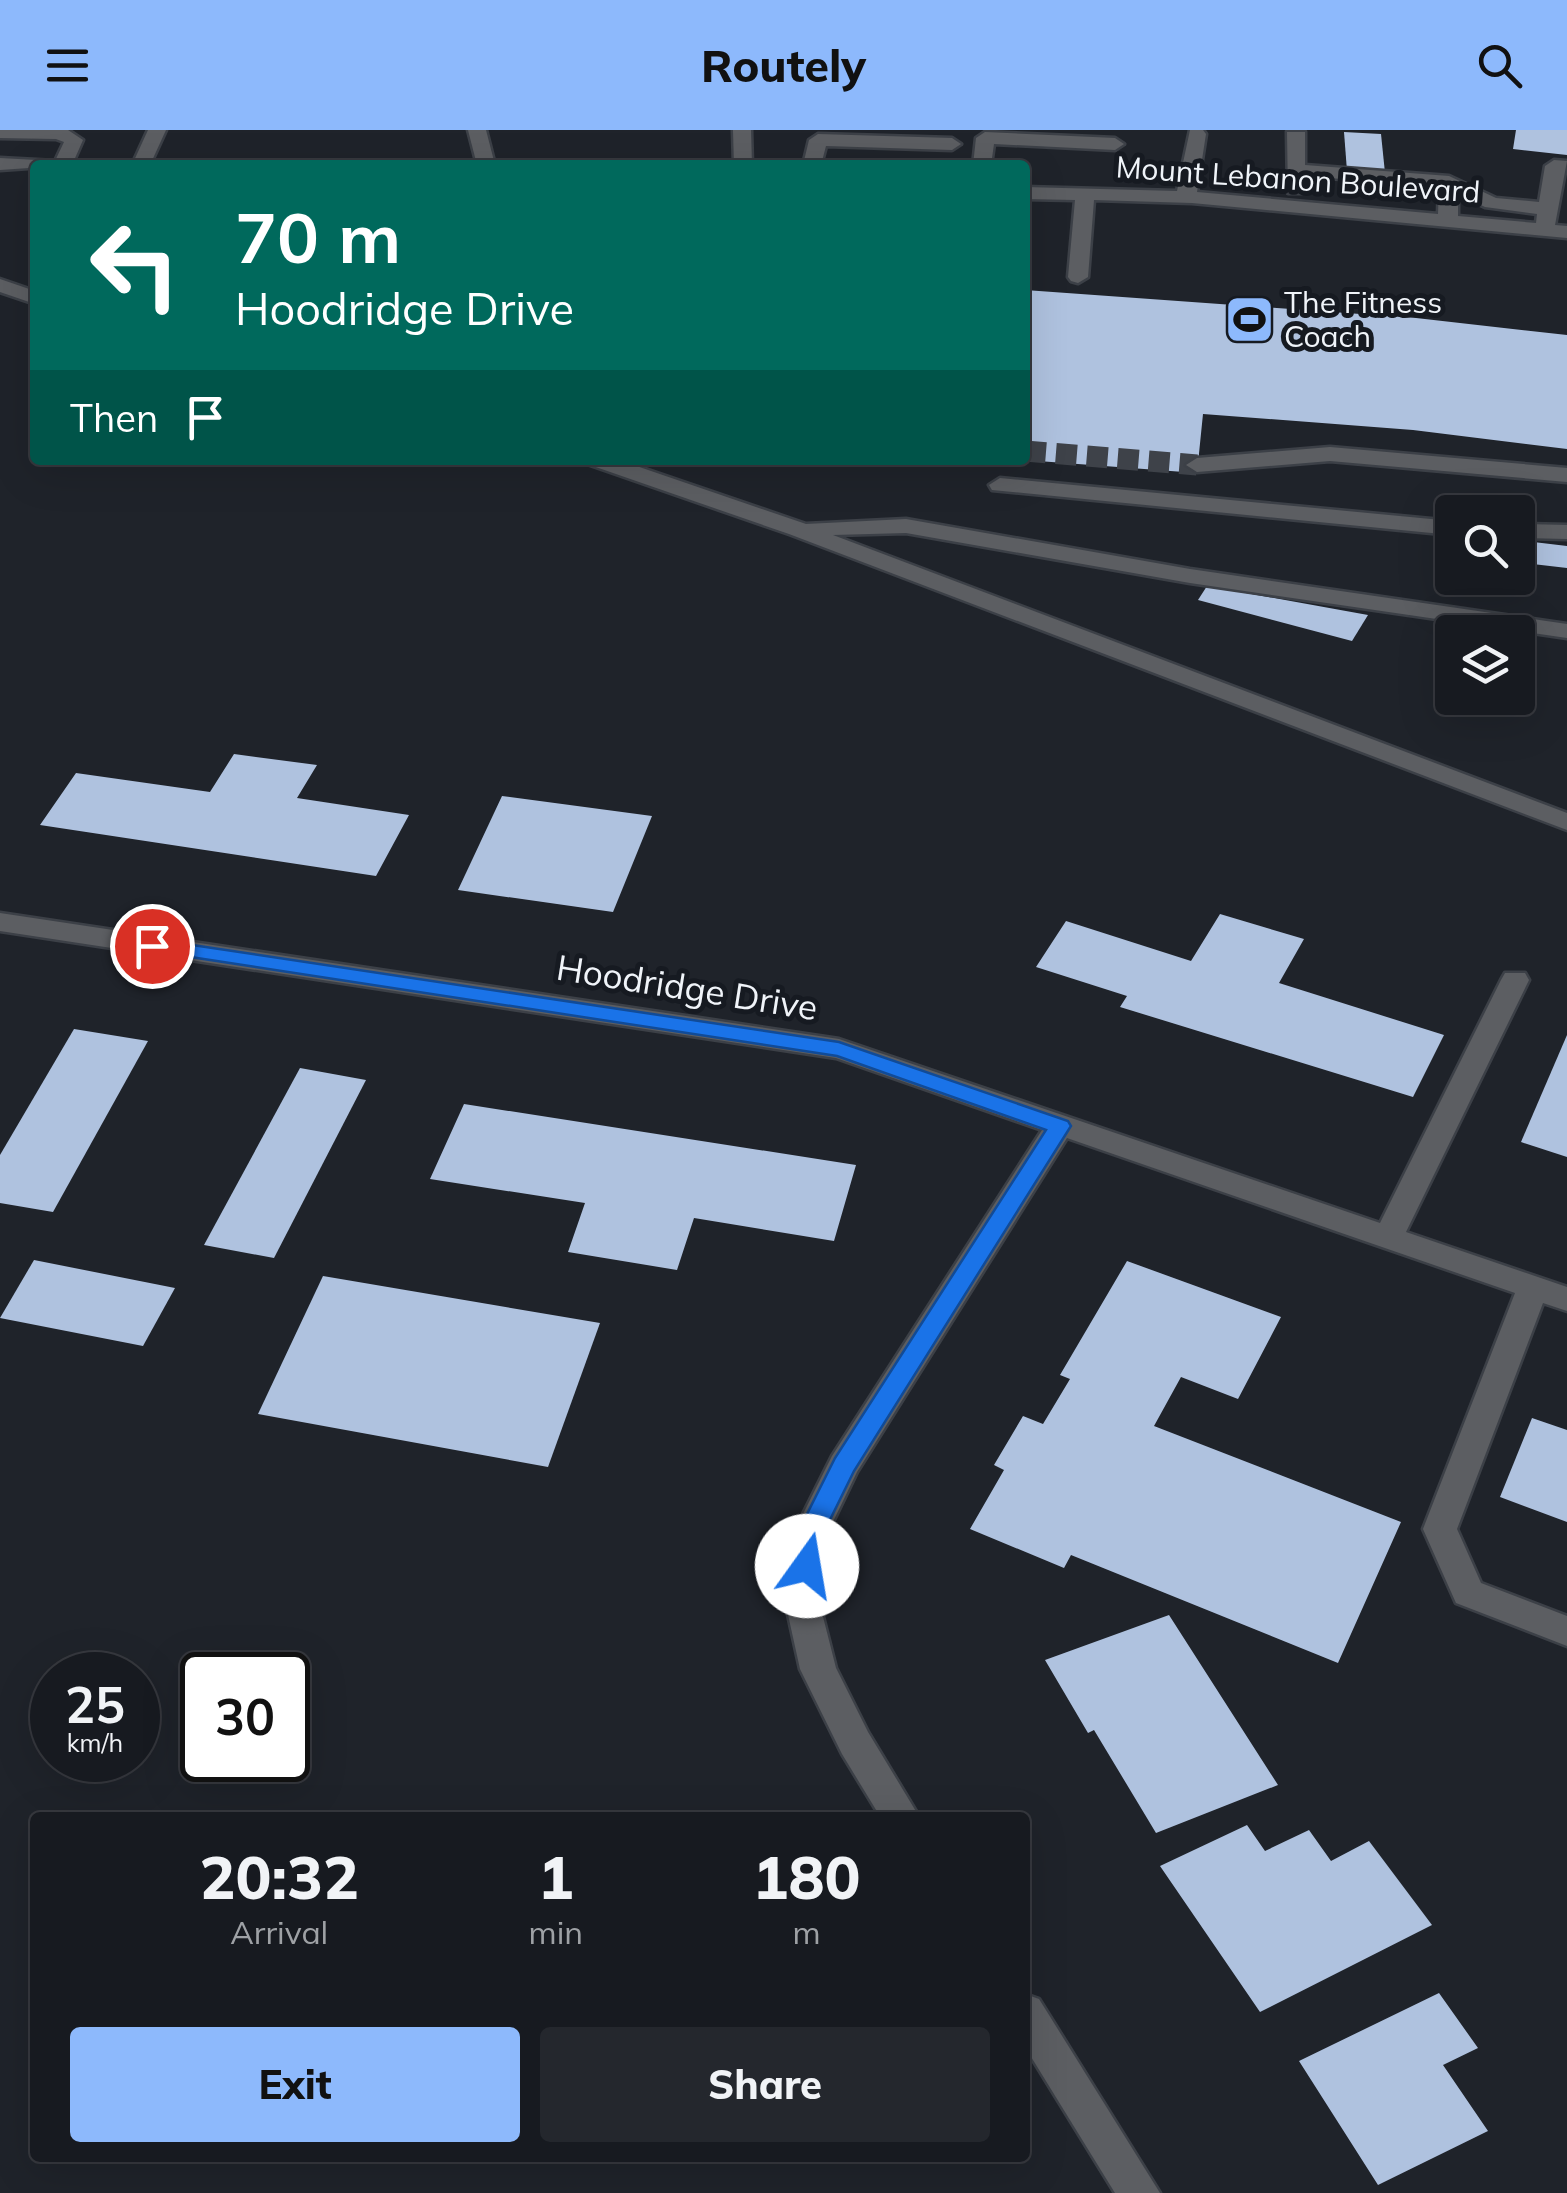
<!DOCTYPE html>
<html lang="en">
<head>
<meta charset="utf-8">
<style>
  body { margin:0; font-family:Mulish,sans-serif; background:#24272d; color:#f1f3f6; height:100vh; display:flex; flex-direction:column; font-size:38px; white-space:nowrap }
  * { box-sizing:border-box; margin:0 }
  p { font-size:32px; color:#9ea1a5 }
  .icon { flex:none; width:55px; height:55px; fill:none; stroke:currentColor; stroke-width:2; stroke-linecap:round; stroke-linejoin:round }
  .map { position:relative; flex:1; overflow:hidden }
  .details { position:absolute; left:30px; top:1682px; width:1000px; height:350px; display:flex; flex-direction:column; background:#171a20; border-radius:10px; box-shadow:0 10px 40px #0002,0 0 0 2px #36383e }
  .details>* { flex:none }
  .top-card { position:absolute; left:30px; top:30px; width:1000px; height:305px; border-radius:10px; box-shadow:0 10px 40px #0002,0 0 0 2px #36383e; background:#00695c; color:#fff; overflow:hidden }
  .buttons { position:absolute; left:1435px; top:365px; display:grid; gap:20px }
  .buttons a { display:grid; place-items:center; width:100px; height:100px; border-radius:10px; background:#171a20; box-shadow:0 10px 40px #0002,0 0 0 2px #36383e; font-size:50px }
  .speed { position:absolute; left:30px; top:1522px; display:flex; gap:20px; font-size:50px; font-weight:700; text-align:center }
  .speed>* { display:grid; place-content:center; width:130px; height:130px; border-radius:50%; background:#171a20; box-shadow:0 10px 40px #0002,0 0 0 2px #36383e; line-height:1 }
  .speed small { font-size:25px; font-weight:400 }
  .speed .limit { border:5px solid #111; border-radius:15px; background:#fff; color:#111 }
  .pin { position:absolute; display:grid; place-items:center; width:85px; height:85px; color:#fff; margin:-42px; border:5px solid #fff; border-radius:50%; box-shadow:0 2px 10px #0007 }
  .me { position:absolute; width:110px; margin:-55px; rotate:13deg; stroke-linejoin:round; filter:drop-shadow(0 0 8px #0008) }
  .turn { display:flex; align-items:center; gap:35px; height:210px; padding:0 40px; font-size:45px }
  .turn .icon { width:130px; height:130px; stroke-width:2.5 }
  .turn b { display:block; font-size:70px; line-height:85px }
  .then { display:flex; align-items:center; height:95px; padding:0 40px; background:#0003; gap:20px; font-size:38px }
  .eta { display:flex; justify-content:space-evenly; align-items:center; height:170px; text-align:center }
  .eta b { font-size:60px; font-weight:800; line-height:70px }
  .button { display:flex; gap:20px; margin-top:auto; padding:20px 40px }
  .button a { flex:1; height:115px; border-radius:10px; background:#8db9fc; color:#111; font-size:40px; font-weight:800; line-height:115px; text-align:center }
  .button a+a { background:#24272d; color:#f1f3f6 }
  header { display:flex; justify-content:space-between; align-items:center; height:130px; padding:0 40px; background:#8db9fc; color:#111; font-size:45px; font-weight:800 }
  .map>svg:first-child { display:block }
</style>
</head>
<body>
<header><svg class="icon" aria-label="menu" viewBox="0 0 24 24"><path d="M4 6h16M4 12h16M4 18h16"/></svg>Routely<svg class="icon" aria-label="search" viewBox="0 0 24 24"><circle cx="10" cy="10" r="6"/><path d="M15 15l6 6"/></svg></header>
<div class="map">
<svg width="1567" height="2063" viewBox="0 0 1567 2063">
  <rect width="100%" height="100%" fill="#1f232a"/>
  <g fill="#afc2df">
    <path d="M1516,0H1567V25L1513,19Z"/>
    <path d="M1344,2L1381,4L1385,43L1347,41Z"/>
    <path d="M1025,160L1416,188L1567,205V319L1413,300L1203,284L1197,343L1025,330Z"/>
    <path d="M1525,411L1567,416V438L1524,433Z"/>
    <path d="M1207,456L1368,485L1352,511L1198,470Z"/>
    <path d="M234,624L317,635L297,668L409,685L376,746L40,695L76,643L210,662Z"/>
    <path d="M502,666L652,686L613,782L458,760Z"/>
    <path d="M1220,784L1304,809L1279,853L1444,905L1413,967L1120,877L1127,866L1036,837L1066,791L1191,831Z"/>
    <path d="M74,899L148,911L53,1082L0,1073V1025Z"/>
    <path d="M1567,905V1027L1521,1012Z"/>
    <path d="M300,938L366,950L274,1128L204,1115Z"/>
    <path d="M464,974L856,1035L834,1111L694,1088L677,1140L568,1122L585,1073L430,1049Z"/>
    <path d="M34,1130L175,1158L143,1216L0,1188Z"/>
    <path d="M1127,1131L1281,1187L1238,1269L1181,1247L1154,1296L1401,1392L1338,1533L1071,1425L1064,1438L970,1399L1004,1340L994,1335L1023,1286L1043,1294L1070,1249L1060,1245Z"/>
    <path d="M323,1146L600,1193L548,1337L258,1284Z"/>
    <path d="M1532,1288L1567,1300V1392L1500,1367Z"/>
    <path d="M1169,1485L1278,1655L1156,1703L1094,1600L1088,1603L1045,1530Z"/>
    <path d="M1247,1695L1265,1721L1309,1700L1331,1731L1369,1711L1432,1795L1260,1882L1160,1736Z"/>
    <path d="M1439,1863L1478,1918L1443,1935L1488,2001L1378,2055L1299,1931Z"/>
  </g>
  <g fill="none" stroke-linecap="round" stroke-linejoin="round">
    <path stroke="#3e4249" stroke-width="21" stroke-dasharray="21 10" stroke-linecap="butt" d="M1025,321L1197,335"/>
    <defs>
      <g id="minor">
        <path d="M0,0H68L83,10L72,35L0,40V28L55,31L64,12L56,9L0,8Z"/>
        <path d="M148,0H166L150,35H132Z"/>
        <path d="M468,0H486L495,35H477Z"/>
        <path d="M733,0H751L752,35H734Z"/>
        <path d="M1190,0H1203L1206,4L1197,62L1438,84L1439,57L1305,46L1302,63H1288L1287,2H1305V35L1449,46L1496,68L1539,72L1545,36L1554,30L1567,31L1555,95L1567,96V108L1192,73L1094,70L1088,147L1078,153L1071,151L1068,147L1075,70L1025,69V57L1177,61ZM1458,64L1485,77L1537,84L1536,93L1458,86Z"/>
        <path d="M985,2L1115,8L1124,14L1115,20L994,14L991,35H973L976,8Z"/>
        <path d="M818,4L952,8L961,14L952,20L826,16L821,35H803L809,10Z"/>
        <path d="M0,149L35,161V174L0,162Z"/>
        <path d="M1330,317L1567,338V352L1330,331L1197,342L1186,335L1197,328Z"/>
        <path d="M587,330H619L806,394L906,389L1190,439L1567,494V508L1190,453L906,403L833,405L1567,683V700L789,404L590,335Z"/>
        <path d="M1000,348L1452,391V405L992,360L989,355Z"/>
        <path d="M1518,394L1567,395V409L1518,408Z"/>
        <path d="M0,783L839,909L1380,1093L1501,850L1505,843H1525L1529,850L1406,1102L1567,1157V1181L1543,1173L1457,1399L1481,1453L1567,1486V1516L1456,1473L1423,1399L1515,1163L1067,1008L857,1342L829,1400L819,1471L836,1538L868,1602L920,1688H881L842,1624L800,1539L785,1471L795,1400L832,1326L1042,1000L836,928L0,801Z"/>
        <path d="M1025,1864L1039,1869L1160,2063H1115L1025,1917Z"/>
      </g>
    </defs>
    <use href="#minor" stroke="#3c4047" stroke-width="5"/>
    <use href="#minor" fill="#5c5e62" fill-rule="evenodd"/>
  </g>
  <path fill="#1a73e8" stroke="#114b97" stroke-width="2.5" d="M152,809L839,912L1068,991L1071,996L854,1341L825,1400L816,1443L807,1446L798,1443L794,1436L799,1400L835,1328L1046,1000L837,926L145,820L142,816L145,811Z"/>
  <defs>
    <symbol id="stadium-square" viewBox="-11 -11 22 22"><rect x="-9" y="-9" width="18" height="18" rx="4" fill="#8db9fc" stroke="#161a21"/><path d="M0-5a6.5 5 0 1 0 0 10a6.5 5 0 1 0 0-10ZM-3.5-1.8h7v3.6h-7Z" fill="#111"/></symbol>
  </defs>
  <g fill-rule="evenodd">
    <use href="#stadium-square" x="1222" y="162" width="55" height="55"/>
  </g>
  <g text-anchor="middle" stroke-width="10" stroke-linejoin="round" paint-order="stroke">
    <g font-size="30" fill="#f0f4f9" stroke="#161a21">
      <text transform="translate(1298 50) rotate(4)" y="10">Mount Lebanon Boulevard</text>
    </g>
    <g font-size="30" fill="#f0f4f9" stroke="#161a21" text-anchor="start">
      <text x="1284" y="183">The Fitness<tspan x="1284" dy="34">Coach</tspan></text>
    </g>
    <g font-size="35" fill="#f0f4f9" stroke="#161a21">
      <text transform="translate(687 858) rotate(9)" y="12">Hoodridge Drive</text>
    </g>
  </g>
</svg>
<div class="buttons">
<a><svg class="icon" aria-label="search" viewBox="0 0 24 24"><circle cx="10" cy="10" r="6"/><path d="M15 15l6 6"/></svg></a>
<a><svg class="icon" aria-label="layers" viewBox="0 0 24 24"><path d="M12 4l9 5-9 5-9-5zM3 14l9 5 9-5"/></svg></a>
</div>
<div class="speed"><div>25<small>km/h</small></div><div class="limit">30</div></div>
<div class="pin" style="left:152px;top:816px;background:#d93025"><svg class="icon" aria-label="arrive" viewBox="0 0 24 24"><path d="M6 21V4h12l-3 4 3 4H6"/></svg></div>
<svg class="me" style="left:807px;top:1436px" viewBox="-20 -20 40 40"><circle r="19" fill="#fff"/><path d="M0-13L10 11 0 6-10 11z" fill="#1a73e8"/></svg>
<div class="top-card">
<div class="turn"><svg class="icon" aria-label="left" viewBox="0 0 24 24"><path d="M17 20v-9H6M10 6l-5 5 5 5"/></svg><div><b>70 m</b>Hoodridge Drive</div></div>
<div class="then">Then<svg class="icon" aria-label="arrive" viewBox="0 0 24 24"><path d="M6 21V4h12l-3 4 3 4H6"/></svg></div>
</div>
<section class="details">
<div class="eta">
<div><b>20:32</b><p>Arrival</p></div>
<div><b>1</b><p>min</p></div>
<div><b>180</b><p>m</p></div>
</div>
<div class="button"><a>Exit</a><a>Share</a></div>
</section>
</div>
</body>
</html>
